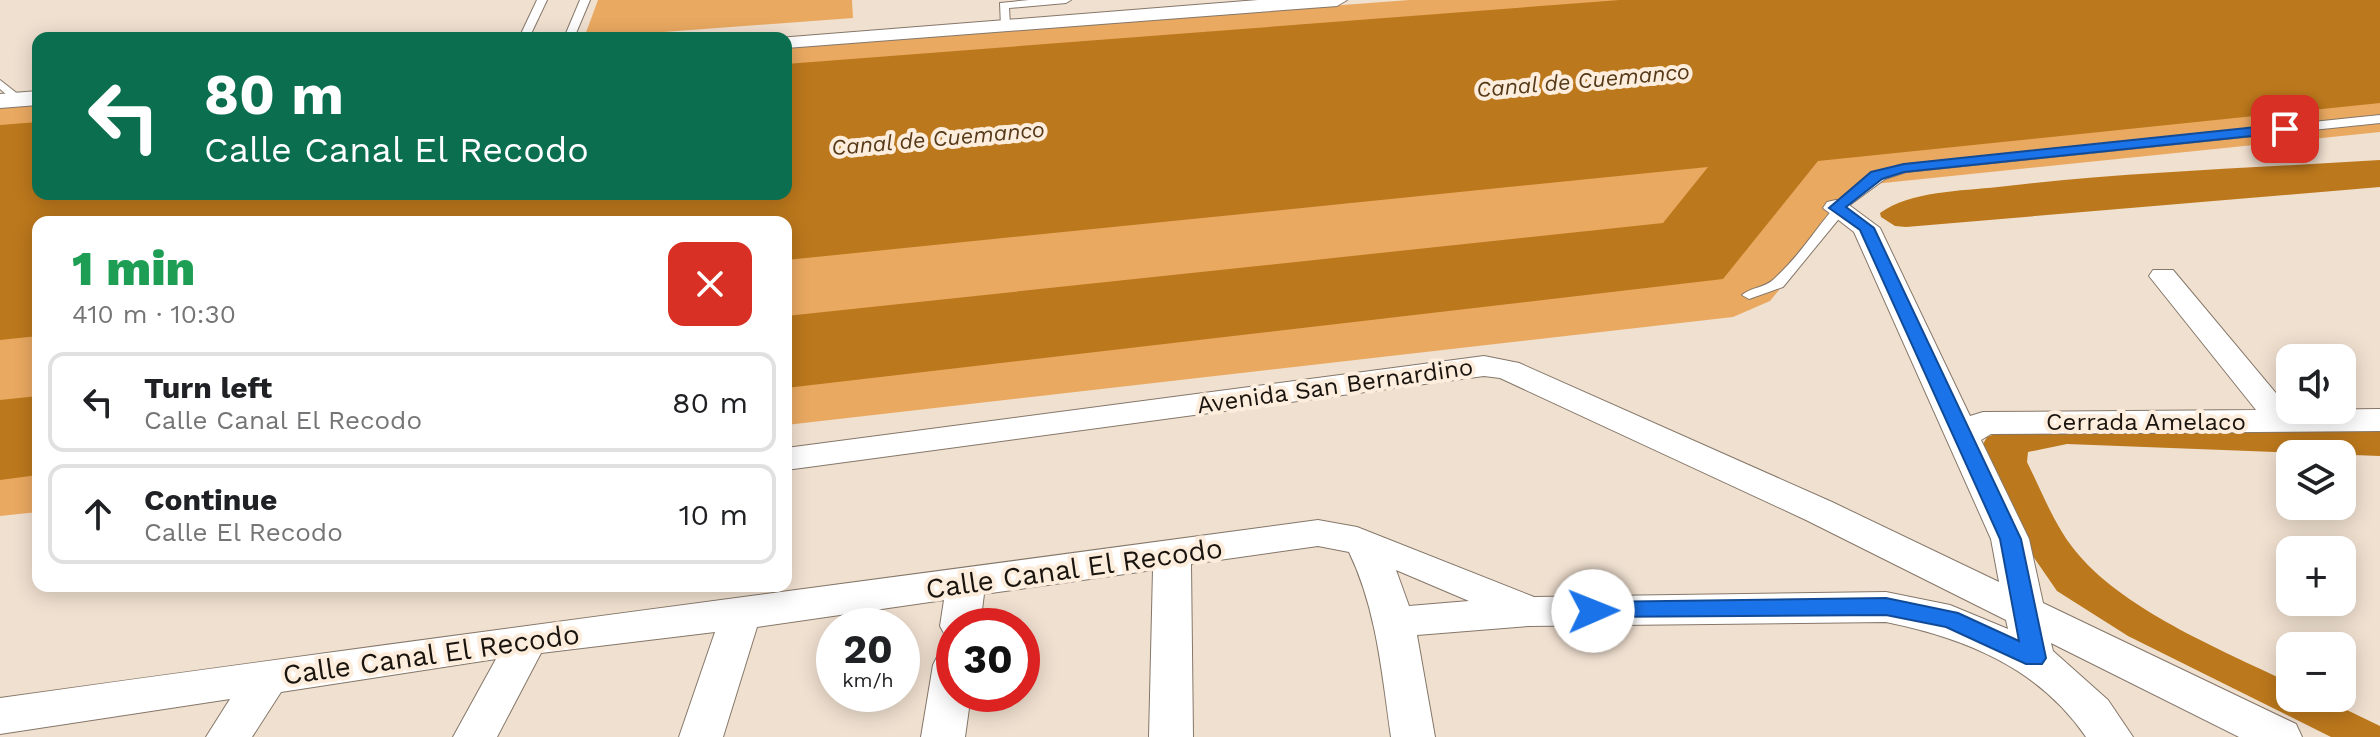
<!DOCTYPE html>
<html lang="en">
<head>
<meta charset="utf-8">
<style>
  body { margin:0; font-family:"Work Sans",sans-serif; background:#f2f2f2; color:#202124; height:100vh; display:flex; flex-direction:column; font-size:30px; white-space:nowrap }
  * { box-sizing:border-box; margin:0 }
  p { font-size:26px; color:#757577 }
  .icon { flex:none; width:44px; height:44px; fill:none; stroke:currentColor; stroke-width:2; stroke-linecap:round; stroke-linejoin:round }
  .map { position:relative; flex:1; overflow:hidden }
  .drawer { position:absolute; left:32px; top:216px; width:760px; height:376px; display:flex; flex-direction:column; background:#fff; border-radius:16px; box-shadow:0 4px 20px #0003 }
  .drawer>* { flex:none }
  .top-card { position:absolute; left:32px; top:32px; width:760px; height:168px; border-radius:16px; box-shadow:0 4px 20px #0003; background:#0b6e4f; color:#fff; overflow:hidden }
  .fabs { position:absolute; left:2276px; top:344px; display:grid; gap:16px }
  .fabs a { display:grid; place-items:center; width:80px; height:80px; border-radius:16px; background:#fff; box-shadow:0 4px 20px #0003; font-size:40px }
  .speed { position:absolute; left:816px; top:608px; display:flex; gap:16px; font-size:40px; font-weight:700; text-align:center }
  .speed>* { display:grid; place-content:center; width:104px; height:104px; border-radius:50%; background:#fff; box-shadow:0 4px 20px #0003; line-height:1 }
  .speed small { font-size:20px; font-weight:400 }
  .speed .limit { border:12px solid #d22; background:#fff; color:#111 }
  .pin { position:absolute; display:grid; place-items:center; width:68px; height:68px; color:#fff; margin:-34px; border-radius:16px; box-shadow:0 4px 12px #0006 }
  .me { position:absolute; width:88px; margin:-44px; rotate:89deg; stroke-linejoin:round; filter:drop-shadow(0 0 6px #0008) }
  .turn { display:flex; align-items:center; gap:28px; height:168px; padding:0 40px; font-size:36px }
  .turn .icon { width:104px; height:104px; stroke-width:2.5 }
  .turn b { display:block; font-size:56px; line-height:68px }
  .round { display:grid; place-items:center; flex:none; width:84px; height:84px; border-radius:16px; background:#f2f2f2 }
  .headline { display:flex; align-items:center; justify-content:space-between; height:136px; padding:0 40px }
  h1 { font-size:48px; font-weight:800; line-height:60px; color:#1e9e55 }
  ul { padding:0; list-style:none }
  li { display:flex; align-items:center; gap:24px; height:100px; margin:0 16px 12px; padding:0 24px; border:4px solid #e0e0e0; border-radius:16px }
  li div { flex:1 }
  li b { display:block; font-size:30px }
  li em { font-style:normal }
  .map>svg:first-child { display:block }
</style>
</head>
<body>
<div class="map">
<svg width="2380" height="737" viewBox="0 0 2380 737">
  <rect width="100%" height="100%" fill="#f0e0d0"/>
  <g fill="#eaa961">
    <path d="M598,0H852L853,18L584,38Z"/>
    <path d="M1409,0H2380V132L1864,185L1770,301L1733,317L786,425V222H38V512L0,516V108L38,105V194H786V47Z"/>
  </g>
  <g fill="#bc781c">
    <path d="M1620,0H2380V103L1818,161L1723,279L786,388V316L1663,223L1708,167L786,260V222H38V336L0,340V125L38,122V194H786V64Z"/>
    <path d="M2380,160V187L1906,227L1895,226L1881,217L1880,213C1910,191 1962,191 1998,187C2125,172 2253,168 2380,160Z"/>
    <path d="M38,396V475L0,480V400Z"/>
    <path d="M2380,427V456L2067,444L2028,452L2027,462C2041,490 2054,524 2073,548C2120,609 2222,650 2290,683V698H2322L2380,726V737H2331L2128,636L2057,591L2024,543L1982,446L1987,437L2000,432Z"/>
  </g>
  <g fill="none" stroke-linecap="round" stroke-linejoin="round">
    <defs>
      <g id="lane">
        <path d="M537,0H547L529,38H519Z"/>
        <path d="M580,0H590L574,38H564Z"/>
        <path d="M1029,0H1071L1066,3L1009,8L1010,25L1001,27L1000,3Z"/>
        <path d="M0,80L23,98V102H15L0,89Z"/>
        <path d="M2380,115V123L1906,172L1885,179L1851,204L1783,287L1749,299L1742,295C1751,287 1765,288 1774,279C1824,233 1827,192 1899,165Z"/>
      </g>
      <g id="street">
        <path d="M1258,0H1347L1337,6L786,48V38H778Z"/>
        <path d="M38,91V105L0,108V94Z"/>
        <path d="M1836,200L1845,202L1880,228L1970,416L1983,412L2256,410L2149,276L2153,270H2173L2290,410L2380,409V431L1991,434L1981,440L2029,539L2043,603L2296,724L2302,737H2239L2051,643L2053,651L2108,700L2133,737H2086C2039,668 1965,638 1886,622L1528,626L1417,635L1435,737H1391C1382,675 1377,610 1349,552L1318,546L1191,564L1193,737H1149L1153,570L984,594L980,626H954V639L946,637L940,626L944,600L757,627L723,737H679L715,632L541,653L497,737H453L496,659L281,692L252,737H206L230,699L0,734V698C439,636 879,580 1318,520L1357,527L1534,597L1886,592L1950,605L2008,629L2006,620L1806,520L1500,378L1484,376L786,470V448L1484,356L1519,363L1832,502L1999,582L1991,539L1854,232L1823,208L1827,202ZM1396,570L1469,601L1409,606Z"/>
        <path d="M954,649V694H971L965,737H921L933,665L939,653Z"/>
      </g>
    </defs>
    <use href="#lane" stroke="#857769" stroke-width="2"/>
    <use href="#street" stroke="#857769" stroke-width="2"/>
    <use href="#lane" fill="#fff" fill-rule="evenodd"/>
    <use href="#street" fill="#fff" fill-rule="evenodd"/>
  </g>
  <path fill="#1a73e8" stroke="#114b97" stroke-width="2" d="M2285,124L2290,126V132L1904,172L1882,179L1846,207L1874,228L2021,539L2046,658L2042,664H2026L1946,627L1886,615L1585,617L1582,611L1585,605L1593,602L1886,598L1958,613L2019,641L2000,539L1860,230L1829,208L1871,172L1904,164Z"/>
  <g text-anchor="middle" stroke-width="8" stroke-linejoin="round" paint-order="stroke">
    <g font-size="22" font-style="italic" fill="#563917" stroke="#fdeddd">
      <text transform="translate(1583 80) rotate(-5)" y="8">Canal de Cuemanco</text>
      <text transform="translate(938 138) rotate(-5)" y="8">Canal de Cuemanco</text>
    </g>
    <g font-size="24" fill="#1a140f" stroke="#fdeddd">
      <text transform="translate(1335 386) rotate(-8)" y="8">Avenida San Bernardino</text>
      <text x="2146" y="430">Cerrada Amelaco</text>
    </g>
    <g font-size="28" fill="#1a140f" stroke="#fdeddd">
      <text transform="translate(1074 568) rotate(-8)" y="10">Calle Canal El Recodo</text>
      <text transform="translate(431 654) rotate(-8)" y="10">Calle Canal El Recodo</text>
    </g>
  </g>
</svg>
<div class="fabs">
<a><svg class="icon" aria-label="sound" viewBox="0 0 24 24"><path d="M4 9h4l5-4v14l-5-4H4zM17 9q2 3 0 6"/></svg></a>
<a><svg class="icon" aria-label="layers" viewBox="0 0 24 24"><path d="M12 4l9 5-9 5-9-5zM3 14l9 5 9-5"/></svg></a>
<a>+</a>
<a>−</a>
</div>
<div class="speed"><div>20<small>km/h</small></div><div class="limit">30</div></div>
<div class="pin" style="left:2285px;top:129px;background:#d93025"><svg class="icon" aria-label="arrive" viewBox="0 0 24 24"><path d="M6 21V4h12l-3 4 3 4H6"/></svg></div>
<svg class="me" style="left:1593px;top:611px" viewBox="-20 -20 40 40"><circle r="19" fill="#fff"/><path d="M0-13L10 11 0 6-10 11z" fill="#1a73e8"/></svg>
<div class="top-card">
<div class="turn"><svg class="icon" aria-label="left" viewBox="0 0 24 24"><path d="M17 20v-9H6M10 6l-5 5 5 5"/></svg><div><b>80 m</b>Calle Canal El Recodo</div></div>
</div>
<section class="drawer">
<div class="headline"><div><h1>1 min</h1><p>410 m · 10:30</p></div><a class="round" style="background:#d93025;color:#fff"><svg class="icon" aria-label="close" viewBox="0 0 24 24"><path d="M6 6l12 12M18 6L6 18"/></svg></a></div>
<ul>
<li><svg class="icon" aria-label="left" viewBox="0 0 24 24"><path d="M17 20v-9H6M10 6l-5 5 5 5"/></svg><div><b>Turn left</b><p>Calle Canal El Recodo</p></div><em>80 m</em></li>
<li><svg class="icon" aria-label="ahead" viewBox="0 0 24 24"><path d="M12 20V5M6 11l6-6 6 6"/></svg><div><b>Continue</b><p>Calle El Recodo</p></div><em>10 m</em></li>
</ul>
</section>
</div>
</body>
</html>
